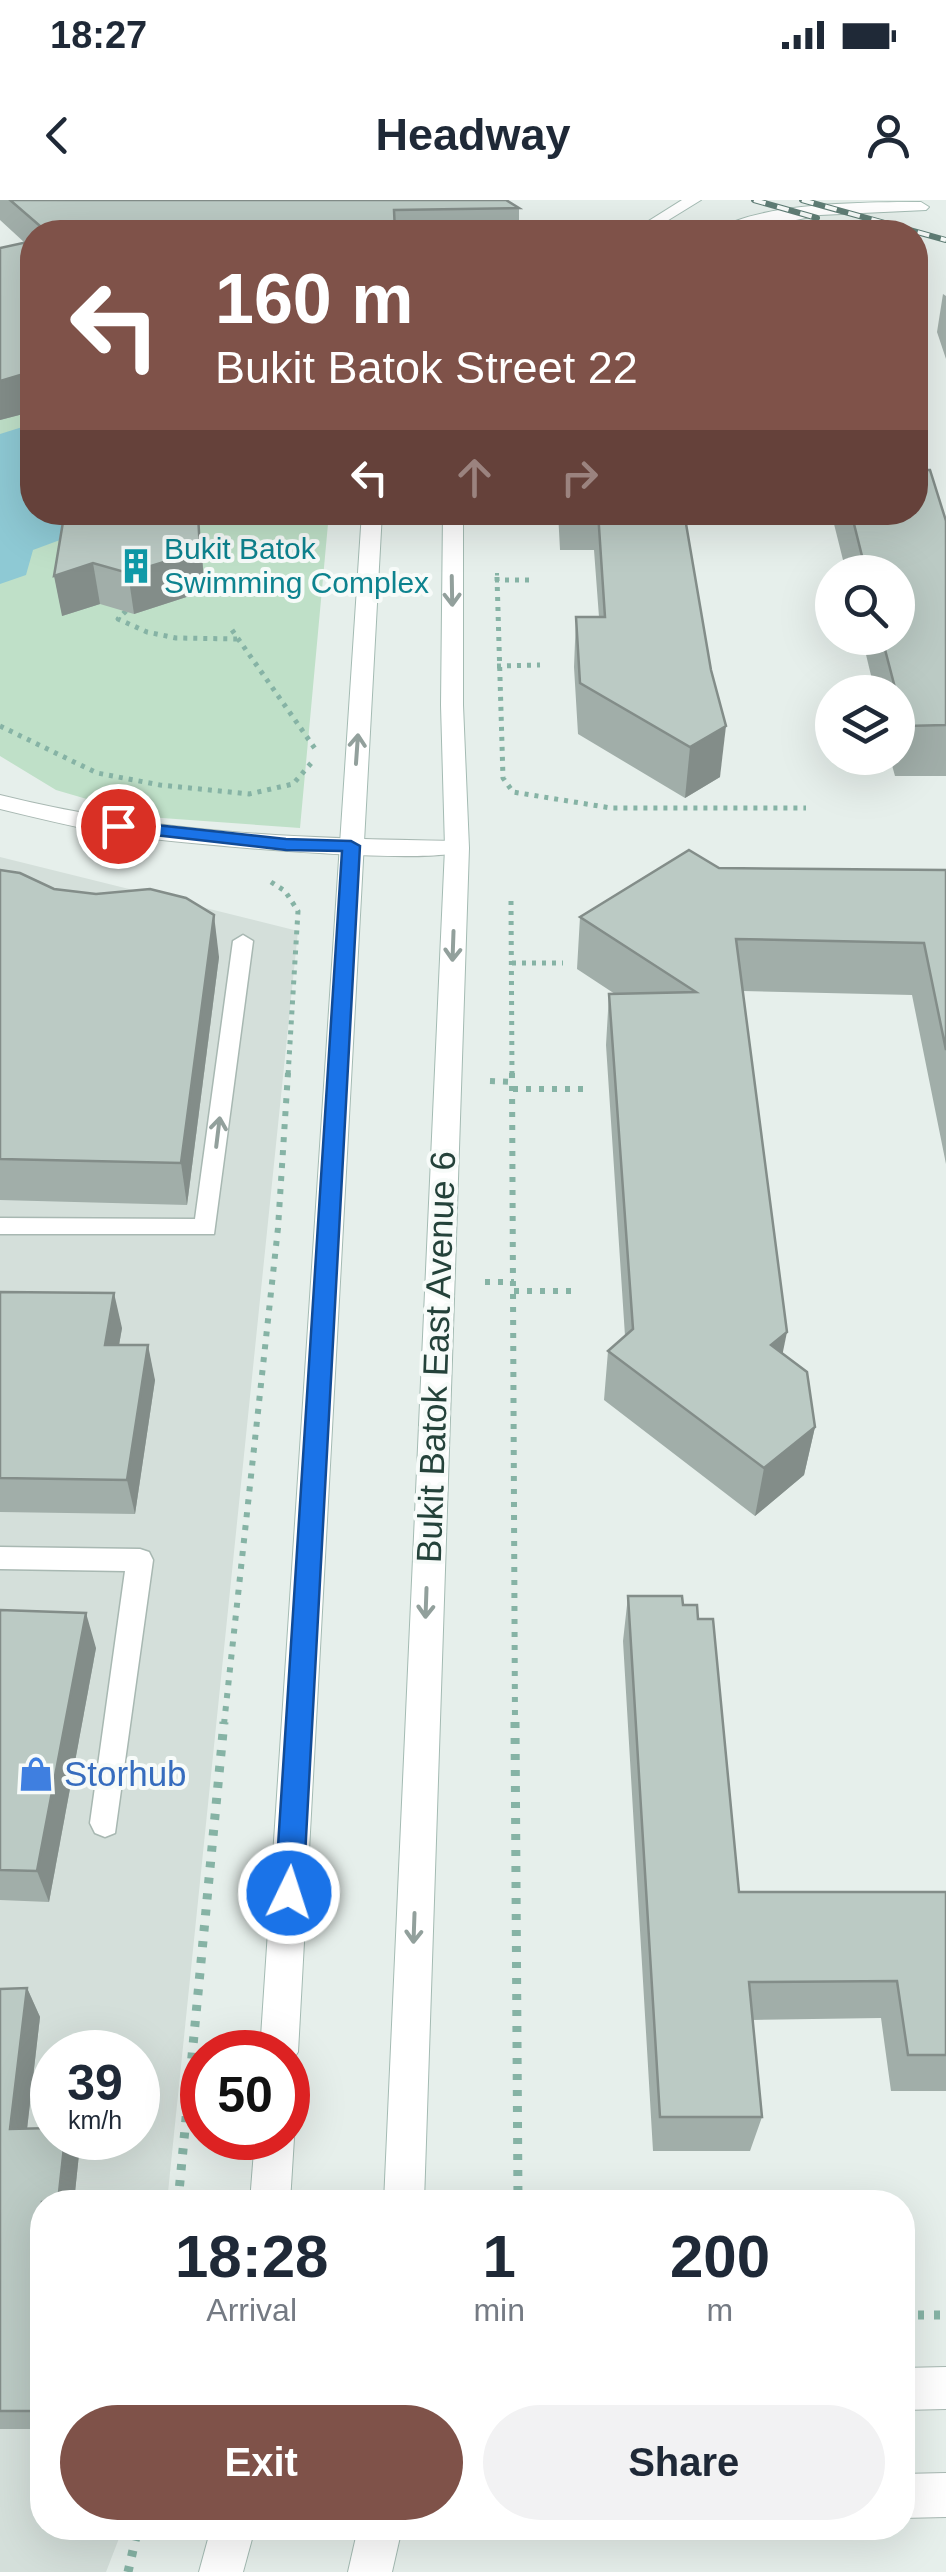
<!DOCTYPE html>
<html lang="en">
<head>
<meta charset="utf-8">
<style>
  body { margin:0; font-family:Helvetica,sans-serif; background:#f2f2f3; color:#1f2937; height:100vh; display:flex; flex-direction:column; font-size:38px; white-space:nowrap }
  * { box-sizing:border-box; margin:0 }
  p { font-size:32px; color:#747a83 }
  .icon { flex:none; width:55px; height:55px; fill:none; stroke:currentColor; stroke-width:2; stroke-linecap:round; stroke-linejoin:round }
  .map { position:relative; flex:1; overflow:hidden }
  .sheet { position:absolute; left:30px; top:1990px; width:885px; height:350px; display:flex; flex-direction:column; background:#fff; border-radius:40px; box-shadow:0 10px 40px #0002 }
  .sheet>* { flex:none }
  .hud { position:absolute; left:20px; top:20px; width:908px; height:305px; border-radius:40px; box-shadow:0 10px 40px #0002; background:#7f5249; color:#fff; overflow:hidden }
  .buttons { position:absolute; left:815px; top:355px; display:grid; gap:20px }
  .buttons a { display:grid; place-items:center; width:100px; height:100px; border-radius:50%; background:#fff; box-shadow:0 10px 40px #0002; font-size:50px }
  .speed { position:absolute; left:30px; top:1830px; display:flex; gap:20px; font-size:50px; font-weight:700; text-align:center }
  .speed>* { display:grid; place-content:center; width:130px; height:130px; border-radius:50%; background:#fff; box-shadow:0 10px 40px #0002; line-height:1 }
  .speed small { font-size:25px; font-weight:400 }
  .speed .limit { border:15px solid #d22; background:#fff; color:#111 }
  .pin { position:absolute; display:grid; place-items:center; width:85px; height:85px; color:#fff; margin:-42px; border:5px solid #fff; border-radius:50%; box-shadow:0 2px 10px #0007 }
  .me { position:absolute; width:110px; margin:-55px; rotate:4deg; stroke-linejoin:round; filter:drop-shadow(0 0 8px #0008) }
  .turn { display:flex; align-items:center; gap:35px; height:210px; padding:0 30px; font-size:45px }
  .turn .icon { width:130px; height:130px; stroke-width:2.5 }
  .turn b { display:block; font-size:70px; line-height:85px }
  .lanes { display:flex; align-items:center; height:95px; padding:0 30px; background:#0003; justify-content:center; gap:50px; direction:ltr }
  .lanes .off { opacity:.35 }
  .eta { display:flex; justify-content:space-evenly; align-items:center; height:170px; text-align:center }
  .eta b { font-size:60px; font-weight:600; line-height:70px }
  .button { display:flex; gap:20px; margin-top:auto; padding:20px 30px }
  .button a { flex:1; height:115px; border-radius:60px; background:#7f5249; color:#fff; font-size:40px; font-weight:600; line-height:115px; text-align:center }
  .button a+a { background:#f2f2f3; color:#1f2937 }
  .status { display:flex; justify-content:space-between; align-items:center; height:70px; padding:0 50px; background:#fff; direction:ltr }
  .status svg { height:28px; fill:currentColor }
  header { display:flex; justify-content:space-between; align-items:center; height:130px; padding:0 30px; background:#fff; font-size:45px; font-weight:600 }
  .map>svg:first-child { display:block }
</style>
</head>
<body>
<div class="status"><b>18:27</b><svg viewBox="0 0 49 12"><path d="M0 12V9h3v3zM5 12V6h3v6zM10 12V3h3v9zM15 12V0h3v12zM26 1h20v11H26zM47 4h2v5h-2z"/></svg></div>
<header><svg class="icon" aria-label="back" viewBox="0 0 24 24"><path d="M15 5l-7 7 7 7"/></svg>Headway<svg class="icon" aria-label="person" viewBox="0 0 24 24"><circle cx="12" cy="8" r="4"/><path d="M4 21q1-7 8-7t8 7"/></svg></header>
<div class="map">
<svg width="946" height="2372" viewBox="0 0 946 2372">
  <rect width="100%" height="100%" fill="#e6efeb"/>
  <path fill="#d4dfda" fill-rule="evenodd" d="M0,657L298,731L167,2002H42V2328H123L106,2372H0ZM52,1852H138V1938H52Z"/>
  <path fill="#bfe0c8" d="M32,58V312L329,313L300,628L148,617L56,590L0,556V66Z"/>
  <path fill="#8ec9d4" d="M32,224V312L89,313L87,330L33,350L26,375L0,384V234Z"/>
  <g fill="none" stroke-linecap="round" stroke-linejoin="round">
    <defs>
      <g id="service">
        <path d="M243,735L253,741L214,1034H0V1018L195,1019L233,741Z"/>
        <path d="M0,1347L140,1349L149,1352L153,1360L115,1633L105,1637L95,1633L90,1623L125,1371L0,1369Z"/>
      </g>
      <g id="minor">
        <path d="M0,595C151,633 302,639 457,641L469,648C449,670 157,641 112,634C74,627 37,618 0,609Z"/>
        <path d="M946,2167V2209L902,2210V2168Z"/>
        <path d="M946,2273V2317L902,2318V2274Z"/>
      </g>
      <g id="secondary">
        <path d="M682,0H701L649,32H631Z"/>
        <path d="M921,2L929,7L926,10L820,15L737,32H714C755,2 870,2 921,2Z"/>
        <path d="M362,312H382L298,1852L288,1867V1852H260Z"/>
        <path d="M443,312H463V505L469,648L424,2002H384L445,648L441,505Z"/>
        <path d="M288,1924L294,1938L290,2002H250L255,1938H288Z"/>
        <path d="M211,2328H255L243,2372H199Z"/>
        <path d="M358,2328H402L392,2372H348Z"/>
      </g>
    </defs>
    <use href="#service" stroke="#a8b8b2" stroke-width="3"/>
    <use href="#minor" stroke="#a8b8b2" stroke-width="2"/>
    <use href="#secondary" stroke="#a4bbb3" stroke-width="2"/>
    <path stroke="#86b3a5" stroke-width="4" stroke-dasharray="2.5 4" stroke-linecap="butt" d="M497,373V380"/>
    <g stroke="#86b3a5" stroke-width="5" stroke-dasharray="4 6" stroke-linecap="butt">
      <path d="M497,377L503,578L513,592L611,608H806"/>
      <path d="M495,380H534"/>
      <path d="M126,411L118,419L147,432L176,438L237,439"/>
      <path d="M232,430L316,550"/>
      <path d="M497,466L540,465"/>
      <path d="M0,526L97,573L160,585L249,594L293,584L313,561"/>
      <path d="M271,682L285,691L298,711L288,876"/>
      <path d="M511,701L512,876"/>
      <path d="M512,763H563"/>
    </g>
    <g stroke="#86b3a5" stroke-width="6" stroke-dasharray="5 8" stroke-linecap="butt">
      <path d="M512,873L515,1524"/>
      <path d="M490,881L513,882"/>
      <path d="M513,889H590"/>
      <path d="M485,1082H514"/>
      <path d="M514,1091H575"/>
      <path d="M224,1524L278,1028L288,873"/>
    </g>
    <g stroke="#86b3a5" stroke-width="9" stroke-dasharray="6 10" stroke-linecap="butt">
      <path d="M515,1522L518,2002"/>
      <path d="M178,2002L224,1522"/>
      <path d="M902,2115H946"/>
      <path d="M128,2372L138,2328"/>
    </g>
    <use href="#service" fill="#fff" fill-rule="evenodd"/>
    <use href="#minor" fill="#fff" fill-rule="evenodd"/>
    <use href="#secondary" fill="#fff" fill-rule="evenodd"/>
    <defs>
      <g id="rail">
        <path d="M754,0L817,18"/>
        <path d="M802,0L946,40"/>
      </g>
    </defs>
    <use href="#rail" stroke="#5f7d75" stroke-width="6"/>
    <use href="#rail" stroke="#f7fbf9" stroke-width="4" stroke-dasharray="12" stroke-linecap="butt"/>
  </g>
  <g fill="#a1aea9">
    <path d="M0,0H506L519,8V32H32V214L27,213L0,220V48L25,43L0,20Z"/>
    <path d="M943,94L946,96V159L937,132Z"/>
    <path d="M558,312H687L684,315L720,577L685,598L578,534L574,467L576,417H599L594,350H560Z"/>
    <path d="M831,312H915L946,321V576H895L890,558H898V492H875L862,438H898V372H846Z"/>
    <path d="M64,316L202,354L205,391L134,414L100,404L62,416Z"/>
    <path d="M719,668L946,670V964L912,795L743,791L783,1154L815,1227L804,1275L755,1316L604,1200L608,1151L625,1136L606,845L609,794H615L577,769L580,717Z"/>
    <path d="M0,670L54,689L219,757L187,1005L0,1000Z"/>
    <path d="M0,1092L122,1128L119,1145L155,1180L135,1314L0,1312Z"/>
    <path d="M628,1396L683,1405L698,1419L739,1692H946V1891H891L881,1818L752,1820L762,1917L750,1951H653L623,1441Z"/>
    <path d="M0,1410L96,1448L49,1702L0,1700Z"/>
    <path d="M27,1788L40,1817L27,1929L79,1954L74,2002H42V2229H0V1789Z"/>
  </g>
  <g fill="#838d89">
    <path d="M20,175L27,213L0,220V181Z"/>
    <path d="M198,314L205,391L134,414L128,373Z"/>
    <path d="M93,363L100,404L62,416L54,376Z"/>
    <path d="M726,526L720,577L685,598L690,547Z"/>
    <path d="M214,715L219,757L187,1005L181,963Z"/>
    <path d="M114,1093L122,1128L113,1179L105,1145Z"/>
    <path d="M787,1132L777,1181L771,1145Z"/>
    <path d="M148,1145L155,1180L135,1314L127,1280Z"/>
    <path d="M815,1227L804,1275L755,1316L764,1268Z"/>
    <path d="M86,1413L96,1448L49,1702L37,1671Z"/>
    <path d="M27,1788L40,1817L24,1955L10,1929Z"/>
    <path d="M65,1938H71L79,1954L74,2002H58Z"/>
    <path d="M42,2145V2220L35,2211Z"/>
  </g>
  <g fill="#bbcac4" stroke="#838d89" stroke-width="2.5">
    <path d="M10,0H506L519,8L394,10L395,32H47Z"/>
    <path d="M32,41V179L20,175L0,181V48Z"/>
    <path d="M915,270H930L946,321V525L905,526L882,438H898V372H866L851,312H915Z"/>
    <path d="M76,312H192L198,314L200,351L128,373L93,363L54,376L64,316Z"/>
    <path d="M598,312H684L711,470L726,526L690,547L580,483L576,417H605Z"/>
    <path d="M689,650L719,668L946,670V850L924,743L736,739L787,1132L771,1145L807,1172L815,1227L764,1268L608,1151L633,1129L609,794L696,792L580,717Z"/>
    <path d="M0,670L20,673L54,689L96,694L150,689L186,698L214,715L181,963L0,959Z"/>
    <path d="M0,1092L114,1093L105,1145H148L127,1280L0,1278Z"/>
    <path d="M628,1396H682L683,1405H697L698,1419H713L739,1692H946V1855H908L897,1781L749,1782L762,1917H660Z"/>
    <path d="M0,1410L86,1413L37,1671L0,1670Z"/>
    <path d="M27,1788L10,1929L52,1928V1938H65L58,2002H42V2145L35,2211H0V1789Z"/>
  </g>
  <defs><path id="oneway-shaft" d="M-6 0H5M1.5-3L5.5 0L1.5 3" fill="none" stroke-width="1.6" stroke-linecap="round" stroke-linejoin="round" transform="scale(2.5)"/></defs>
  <g stroke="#92a09c">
    <use href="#oneway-shaft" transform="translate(452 391) rotate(89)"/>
    <use href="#oneway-shaft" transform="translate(357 549) rotate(-86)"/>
    <use href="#oneway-shaft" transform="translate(453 746) rotate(92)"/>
    <use href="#oneway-shaft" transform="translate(218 932) rotate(-83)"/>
    <use href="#oneway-shaft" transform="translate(426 1403) rotate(92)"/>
    <use href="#oneway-shaft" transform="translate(414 1728) rotate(92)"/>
  </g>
  <path fill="#1a73e8" stroke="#114b97" stroke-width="2.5" d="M118,621L286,639L351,641L360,646L303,1693L299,1702L289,1706L279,1702L275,1693L342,651L286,650L111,630L109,626Z"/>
  <defs>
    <symbol id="building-bare" viewBox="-9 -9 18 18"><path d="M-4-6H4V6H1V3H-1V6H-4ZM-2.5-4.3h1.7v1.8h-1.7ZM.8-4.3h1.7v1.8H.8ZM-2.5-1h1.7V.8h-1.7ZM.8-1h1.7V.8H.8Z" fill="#0f9aa8" stroke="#f7fbf9" stroke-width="2.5" paint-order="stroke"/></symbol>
    <symbol id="shop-bare" viewBox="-9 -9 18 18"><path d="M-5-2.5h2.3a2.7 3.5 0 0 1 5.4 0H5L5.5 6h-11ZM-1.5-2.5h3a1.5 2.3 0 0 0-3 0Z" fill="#3f7fe0" stroke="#f7fbf9" stroke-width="2.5" paint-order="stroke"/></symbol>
  </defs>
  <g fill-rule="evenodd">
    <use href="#building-bare" x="111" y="341" width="50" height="50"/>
    <use href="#shop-bare" x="11" y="1549" width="50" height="50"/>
  </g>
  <g text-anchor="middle" stroke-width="8" stroke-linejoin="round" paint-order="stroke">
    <g font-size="30" fill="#0d838f" stroke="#f7fbf9" text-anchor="start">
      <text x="164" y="359">Bukit Batok<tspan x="164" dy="34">Swimming Complex</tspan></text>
    </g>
    <g font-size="35" fill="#24423a" stroke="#f7fbf9">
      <text transform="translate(436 1157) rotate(-88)" y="12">Bukit Batok East Avenue 6</text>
    </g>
    <g font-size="35" fill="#366cbe" stroke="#f7fbf9" text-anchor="start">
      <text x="64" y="1586">Storhub</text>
    </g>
  </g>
</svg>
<div class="buttons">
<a><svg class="icon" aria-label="search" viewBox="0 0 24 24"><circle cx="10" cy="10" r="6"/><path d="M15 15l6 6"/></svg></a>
<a><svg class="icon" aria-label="layers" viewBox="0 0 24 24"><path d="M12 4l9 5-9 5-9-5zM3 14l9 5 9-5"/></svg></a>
</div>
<div class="speed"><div>39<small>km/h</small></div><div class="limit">50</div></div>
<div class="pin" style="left:118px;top:626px;background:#d93025"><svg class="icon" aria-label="arrive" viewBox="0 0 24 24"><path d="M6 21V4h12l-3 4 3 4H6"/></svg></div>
<svg class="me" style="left:289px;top:1693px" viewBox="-20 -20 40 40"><circle r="17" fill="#1a73e8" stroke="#fff" stroke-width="3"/><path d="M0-11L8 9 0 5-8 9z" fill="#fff"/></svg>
<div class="hud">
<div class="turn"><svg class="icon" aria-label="left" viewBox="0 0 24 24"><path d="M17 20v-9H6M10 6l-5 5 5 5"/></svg><div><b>160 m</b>Bukit Batok Street 22</div></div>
<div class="lanes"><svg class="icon" aria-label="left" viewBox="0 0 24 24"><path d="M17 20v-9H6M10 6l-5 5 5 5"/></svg><svg class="icon off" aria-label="ahead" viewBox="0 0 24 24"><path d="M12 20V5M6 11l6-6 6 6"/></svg><svg class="icon off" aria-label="right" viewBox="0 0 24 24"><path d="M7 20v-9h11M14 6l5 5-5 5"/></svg></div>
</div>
<section class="sheet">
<div class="eta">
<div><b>18:28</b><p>Arrival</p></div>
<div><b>1</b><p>min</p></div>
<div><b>200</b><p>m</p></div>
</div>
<div class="button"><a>Exit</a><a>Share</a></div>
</section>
</div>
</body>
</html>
